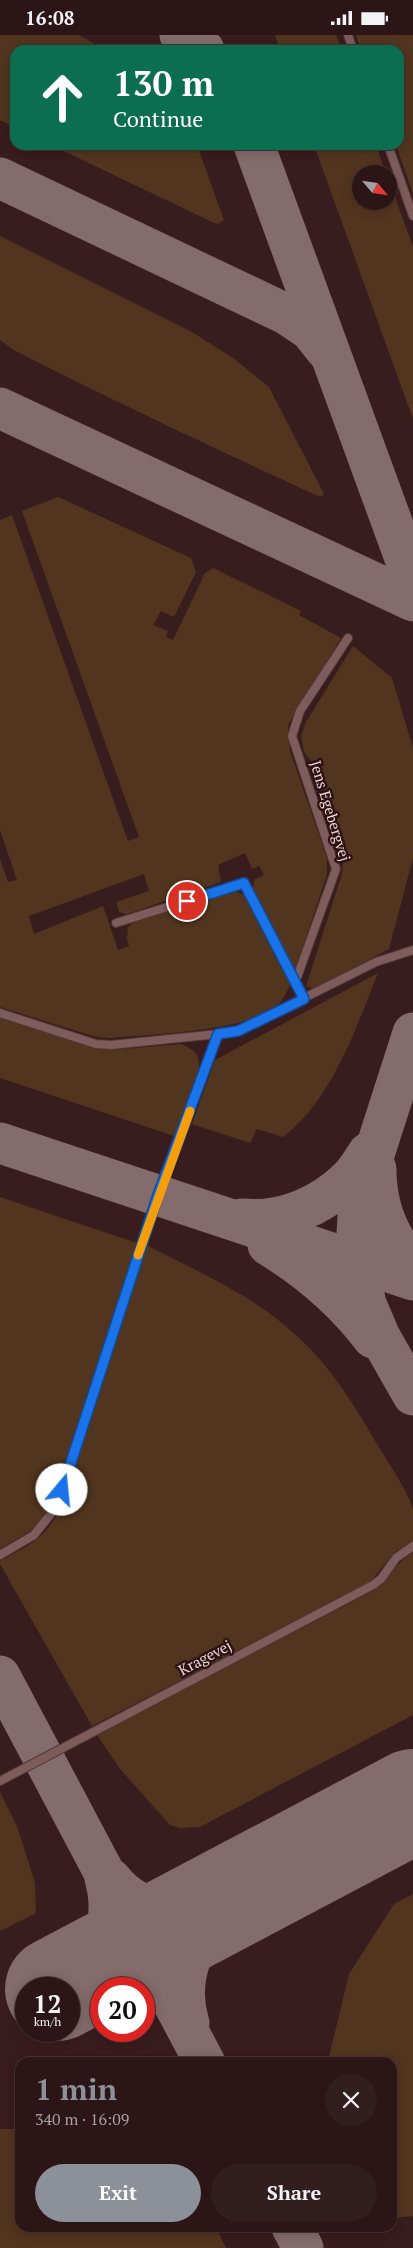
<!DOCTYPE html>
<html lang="en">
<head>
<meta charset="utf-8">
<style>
  body { margin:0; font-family:"PT Serif",serif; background:#331e1f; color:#f1f3f6; height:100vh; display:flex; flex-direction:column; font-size:19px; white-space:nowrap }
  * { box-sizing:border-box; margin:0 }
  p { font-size:16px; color:#a69fa1 }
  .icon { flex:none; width:28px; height:28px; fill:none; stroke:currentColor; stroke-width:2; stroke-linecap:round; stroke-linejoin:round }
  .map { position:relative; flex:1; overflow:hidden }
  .panel { position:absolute; left:15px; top:2022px; width:382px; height:175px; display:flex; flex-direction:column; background:#2b1516; border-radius:15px; box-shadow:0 2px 12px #0003,0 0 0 1px #473435 }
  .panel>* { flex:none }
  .top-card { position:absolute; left:10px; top:10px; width:394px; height:105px; border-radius:15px; box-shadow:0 2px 12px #0003,0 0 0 1px #473435; background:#0b6e4f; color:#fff; overflow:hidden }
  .needle { width:32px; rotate:119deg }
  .tools { position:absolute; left:352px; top:130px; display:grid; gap:10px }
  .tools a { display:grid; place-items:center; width:45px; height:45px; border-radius:50%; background:#2b1516; box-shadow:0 2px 12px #0003,0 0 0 1px #473435; font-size:25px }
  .speed { position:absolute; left:15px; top:1942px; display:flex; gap:10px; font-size:25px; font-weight:700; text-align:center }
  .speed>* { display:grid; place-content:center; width:65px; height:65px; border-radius:50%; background:#2b1516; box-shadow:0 2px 12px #0003,0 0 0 1px #473435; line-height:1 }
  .speed small { font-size:12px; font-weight:400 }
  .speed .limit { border:8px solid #d22; background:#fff; color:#111 }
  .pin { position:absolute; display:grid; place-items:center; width:42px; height:42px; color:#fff; margin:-21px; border:2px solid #fff; border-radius:50%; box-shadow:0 1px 5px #0007 }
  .me { position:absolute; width:55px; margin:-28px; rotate:17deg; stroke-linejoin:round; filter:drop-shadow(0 0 4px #0008) }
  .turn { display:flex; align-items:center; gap:18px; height:105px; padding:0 20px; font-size:22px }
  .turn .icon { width:65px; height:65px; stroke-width:2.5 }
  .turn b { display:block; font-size:35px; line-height:42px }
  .round { display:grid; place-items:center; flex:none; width:52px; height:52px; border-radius:26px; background:#331e1f }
  .overview { display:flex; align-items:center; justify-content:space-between; height:85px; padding:0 20px }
  h1 { font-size:30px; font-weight:700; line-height:38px; color:#8c9099 }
  .button { display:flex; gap:10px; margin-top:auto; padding:10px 20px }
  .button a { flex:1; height:58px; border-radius:30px; background:#8c9099; color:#fff; font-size:20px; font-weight:700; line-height:58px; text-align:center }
  .button a+a { background:#331e1f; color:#f1f3f6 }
  .status { display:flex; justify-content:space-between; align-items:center; height:35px; padding:0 25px; background:#2b1516; direction:ltr }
  .status svg { height:14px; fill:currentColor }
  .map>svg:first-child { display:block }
</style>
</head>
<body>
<div class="status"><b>16:08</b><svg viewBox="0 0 49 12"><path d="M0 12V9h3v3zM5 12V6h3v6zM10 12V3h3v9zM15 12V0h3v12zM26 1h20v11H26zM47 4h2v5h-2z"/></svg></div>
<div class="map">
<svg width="413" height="2213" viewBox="0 0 413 2213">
  <rect width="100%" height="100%" fill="#391c1d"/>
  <g fill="#52351f">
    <path d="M0,0H79L105,15H15V92L0,85Z"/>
    <path d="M275,0H336L342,15H280Z"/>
    <path d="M356,0H413V159L396,110H399V15H361Z"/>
    <path d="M51,110H197L224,185L218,189L212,187Z"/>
    <path d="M314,110H376L386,139H361V166H389V145L413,212V384Z"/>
    <path d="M0,201L192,297L233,323L269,352L324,459L320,462C216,414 113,366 12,314L0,305Z"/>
    <path d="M58,462L191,523L196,537L174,582L161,576L153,590L168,596L166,602L173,605L205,538L213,533L301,576L299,580L341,603L288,690L290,716L327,823V839L294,939L253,855L254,845L264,840L259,831L252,834L245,818L218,830L221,847L127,879L119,877L116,867L149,856L144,839L29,881L34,899L103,871L118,915L129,911L127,904L128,892L134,887L229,857H238L245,861L291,949C287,955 284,964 279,969C250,997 152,999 111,1003L96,1002L0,972V824L8,847L17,845L0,795V485L12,480L128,806L139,802L22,476Z"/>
    <path d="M353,611L392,643L413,713V823L389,914L313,954L306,951L342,839L343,824L321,769L325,752L317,733L304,717L301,701L306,687Z"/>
    <path d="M378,938C356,993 332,1065 283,1102L257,1094L250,1108L192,1089L215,1025Z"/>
    <path d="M0,983L98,1014L113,1015L181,1009C188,1012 193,1014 197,1020C206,1033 183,1086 177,1102L0,1043Z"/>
    <path d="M0,1162L137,1208L75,1404L55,1459L48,1476L35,1493L0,1514Z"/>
    <path d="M146,1210C199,1237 255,1261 298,1302C331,1332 355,1371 377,1409C386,1424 410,1459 413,1475C413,1485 413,1496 413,1506L395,1517L370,1547L92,1691L0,1529V1526C25,1512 42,1506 57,1480Z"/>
    <path d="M413,1517V1680L200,1792L180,1793L170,1790L120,1734L97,1700L373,1556C388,1544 397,1527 413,1517Z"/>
    <path d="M0,1757L17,1791L35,1848L36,1878L0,1896Z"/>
    <path d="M413,1859V2181L393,2183L392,2028L328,2026L349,1939L394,1869Z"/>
    <path d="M0,2094H20V2192L216,2193L226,2213H0Z"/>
  </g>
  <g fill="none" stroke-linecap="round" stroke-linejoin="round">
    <g stroke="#846b6c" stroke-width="41">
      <path d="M180,0L204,15"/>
      <path d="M254,110L413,545"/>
      <path d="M0,143L286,279L310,295L326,315"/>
      <path d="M0,373L413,566"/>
      <path d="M413,998L359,1166L357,1199V1227L366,1269L380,1302L413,1360"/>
      <path d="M0,1108L413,1245"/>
      <path d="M376,1134C376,1169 388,1203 413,1229"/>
      <path d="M242,1184C282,1188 322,1171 350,1143C357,1136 363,1126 368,1118"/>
      <path d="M268,1210C309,1235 344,1265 373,1303"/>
      <path d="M0,1641L205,2028"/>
      <path d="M111,1844C147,1889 191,1876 236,1857"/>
      <path d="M55,1954C65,1947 76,1941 84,1933C108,1908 114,1876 105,1843"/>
      <path d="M69,1954L106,1952L114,1954"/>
      <path d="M189,1988C175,1943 195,1898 229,1869C240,1860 253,1853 265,1845"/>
      <path d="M292,2192L303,2213"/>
    </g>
    <path stroke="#846b6c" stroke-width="104" d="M57,1954L413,1766"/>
    <defs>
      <g id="lane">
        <path d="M348,0L353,15"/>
        <path d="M388,110L413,181"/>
        <path d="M116,888L244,848L295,948"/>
        <path d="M304,964L295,948L336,834L292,701L300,676L348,603"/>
        <path d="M0,978L96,1009L111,1010L218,999"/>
        <path d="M0,1520L34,1500L50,1480L62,1455L158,1160L218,999L238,996L376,927L413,915"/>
        <path d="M0,1746L373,1550L381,1544L396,1523L413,1511"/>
      </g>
    </defs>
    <use href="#lane" stroke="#4f3838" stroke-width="10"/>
    <use href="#lane" stroke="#7e5c5c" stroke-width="8"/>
  </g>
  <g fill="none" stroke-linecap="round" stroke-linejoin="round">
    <defs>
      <path id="route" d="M62,1455L158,1160L218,999L238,996L304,964L244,848L187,866"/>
    </defs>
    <use href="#route" stroke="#114b97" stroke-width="12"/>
    <use href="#route" stroke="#1a73e8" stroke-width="9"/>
    <path stroke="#f59e0b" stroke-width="9" d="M138,1220L190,1076"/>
  </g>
  <g text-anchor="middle" stroke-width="5" stroke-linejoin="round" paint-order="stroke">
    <g font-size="15" fill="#e9d5d4" stroke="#2f1314">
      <text transform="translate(330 776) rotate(73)" y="5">Jens Egebergvej</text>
      <text transform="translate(205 1623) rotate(-28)" y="5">Kragevej</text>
    </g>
  </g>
</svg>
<div class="tools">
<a><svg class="needle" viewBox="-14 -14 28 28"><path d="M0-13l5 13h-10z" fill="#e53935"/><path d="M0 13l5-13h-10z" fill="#a69fa1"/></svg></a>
</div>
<div class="speed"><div>12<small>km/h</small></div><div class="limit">20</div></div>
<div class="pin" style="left:187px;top:866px;background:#d93025"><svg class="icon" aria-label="arrive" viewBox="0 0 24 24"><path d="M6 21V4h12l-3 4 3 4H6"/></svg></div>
<svg class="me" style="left:62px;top:1455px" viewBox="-20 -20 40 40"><circle r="19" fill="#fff"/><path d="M0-13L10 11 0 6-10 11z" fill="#1a73e8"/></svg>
<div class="top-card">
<div class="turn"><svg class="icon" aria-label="ahead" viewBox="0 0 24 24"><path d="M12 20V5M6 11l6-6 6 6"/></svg><div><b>130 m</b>Continue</div></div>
</div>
<section class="panel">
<div class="overview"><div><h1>1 min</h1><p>340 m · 16:09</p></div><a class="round"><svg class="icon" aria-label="close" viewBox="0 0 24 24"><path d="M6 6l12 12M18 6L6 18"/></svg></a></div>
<div class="button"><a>Exit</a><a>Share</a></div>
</section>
</div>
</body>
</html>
